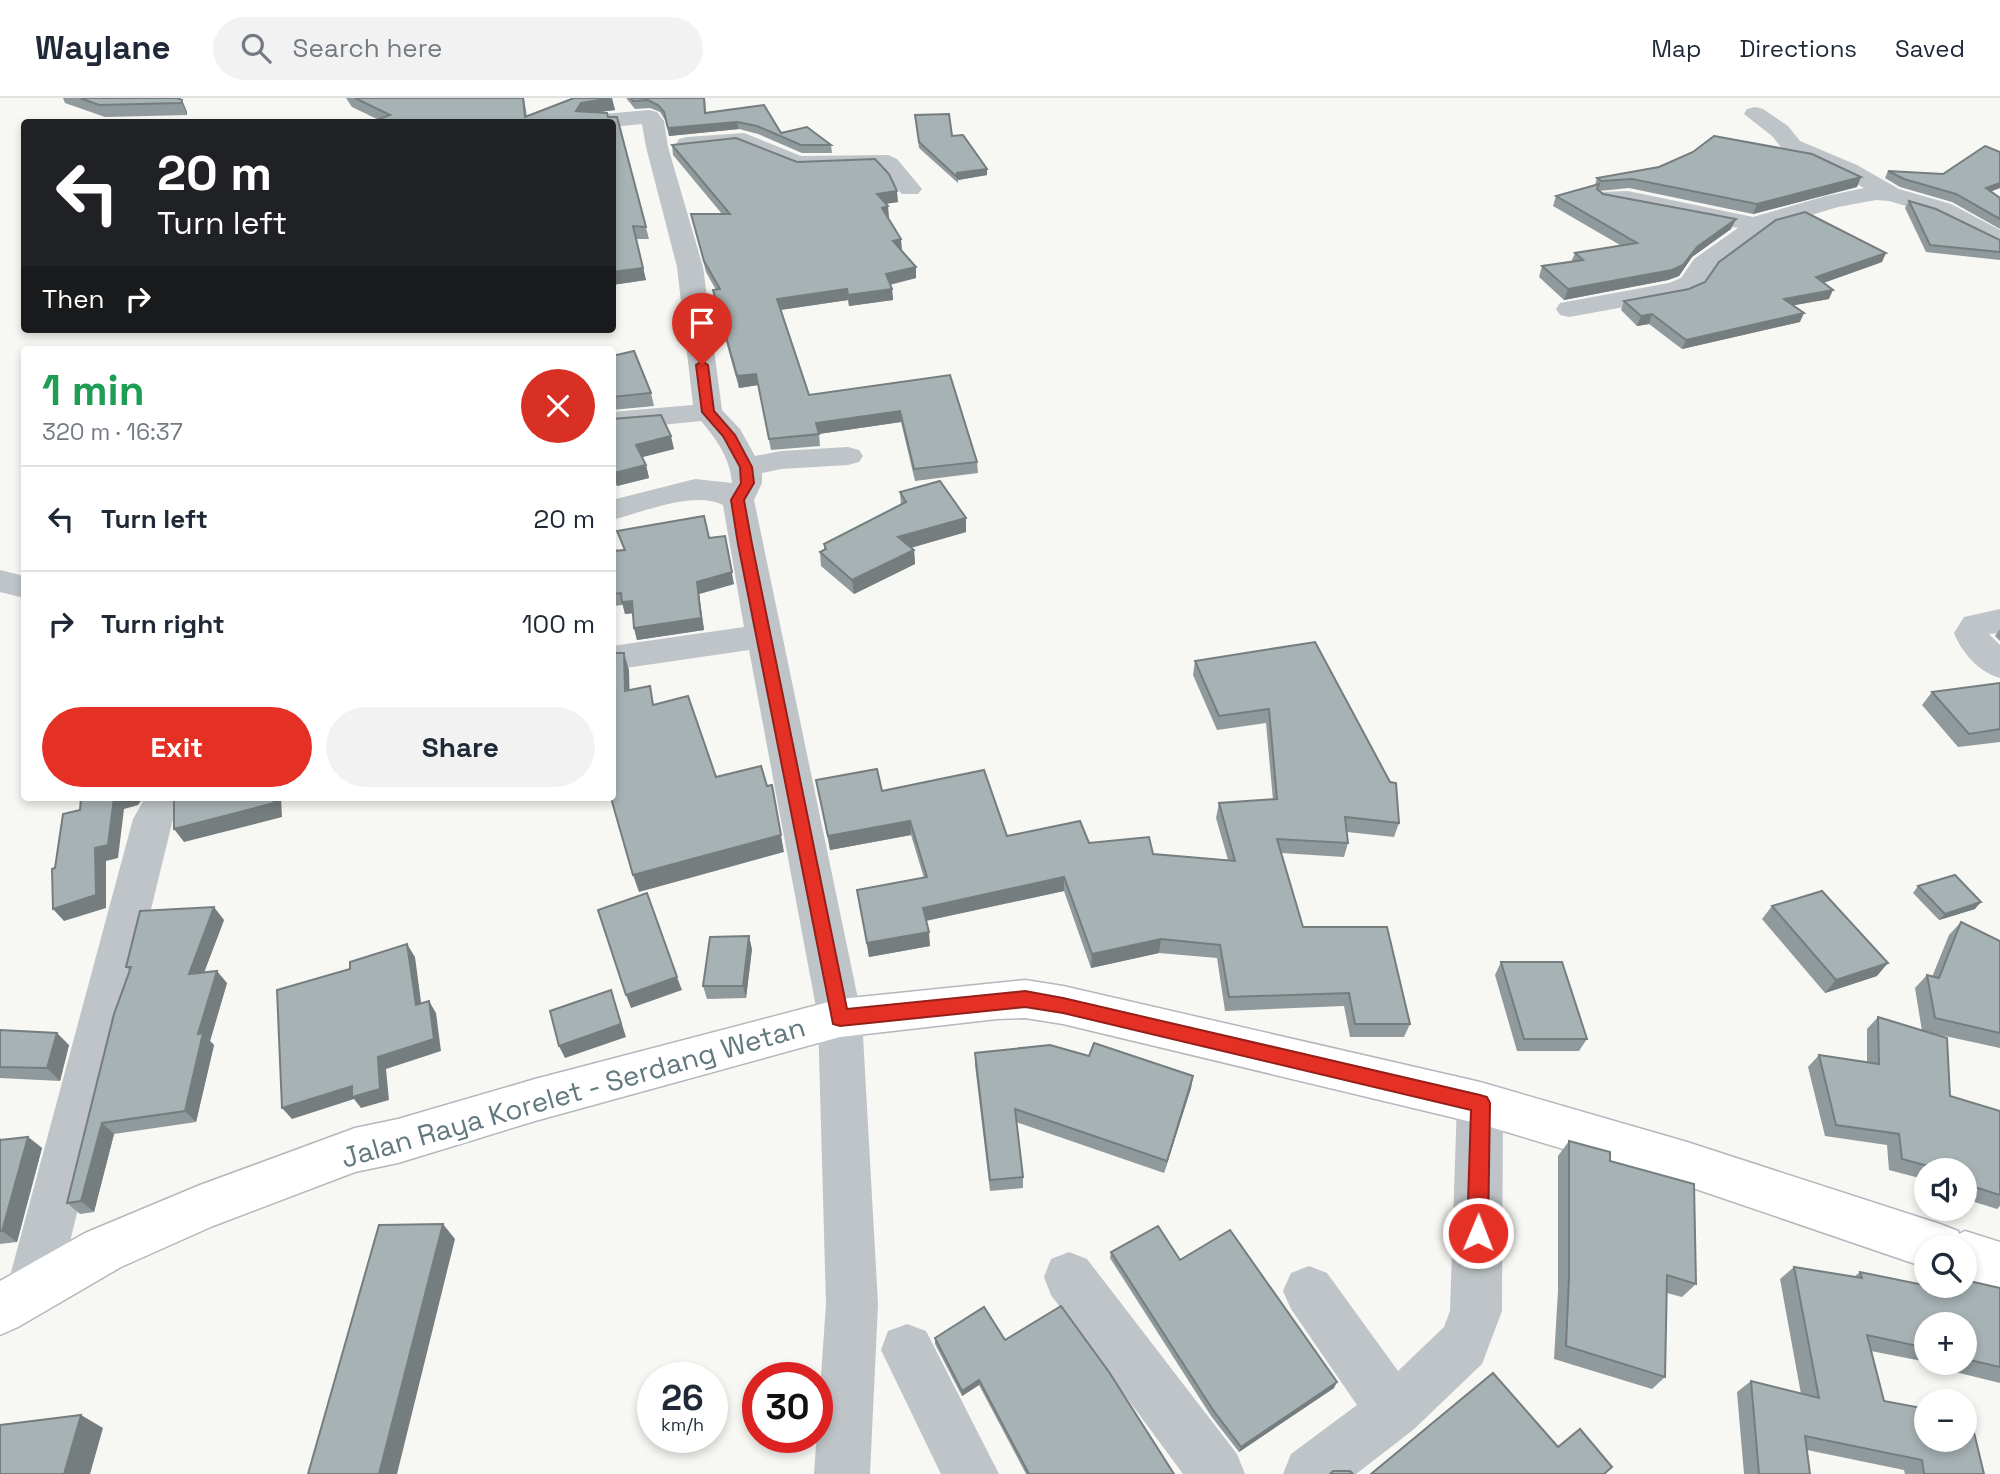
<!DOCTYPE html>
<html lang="en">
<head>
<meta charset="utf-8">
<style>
  body { margin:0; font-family:"Space Grotesk",sans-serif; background:#f2f2f3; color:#1f2937; height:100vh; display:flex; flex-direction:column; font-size:26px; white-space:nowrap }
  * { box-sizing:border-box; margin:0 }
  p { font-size:23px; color:#747a83 }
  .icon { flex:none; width:38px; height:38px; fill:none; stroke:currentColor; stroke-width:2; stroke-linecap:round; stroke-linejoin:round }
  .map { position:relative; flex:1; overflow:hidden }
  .drawer { position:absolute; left:21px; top:248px; width:595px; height:455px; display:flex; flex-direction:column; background:#fff; border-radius:7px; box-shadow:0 4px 10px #0003 }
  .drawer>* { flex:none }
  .banner { position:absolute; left:21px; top:21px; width:595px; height:214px; border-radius:7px; box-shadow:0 4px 10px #0003; background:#202124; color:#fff; overflow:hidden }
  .tools { position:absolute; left:1914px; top:1060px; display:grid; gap:14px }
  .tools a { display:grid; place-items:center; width:63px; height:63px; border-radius:50%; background:#fff; box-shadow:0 4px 10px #0003; font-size:35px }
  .speed { position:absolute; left:637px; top:1264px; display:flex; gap:14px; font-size:35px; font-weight:700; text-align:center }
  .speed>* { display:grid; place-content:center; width:91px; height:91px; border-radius:50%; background:#fff; box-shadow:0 4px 10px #0003; line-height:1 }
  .speed small { font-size:18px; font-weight:400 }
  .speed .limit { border:10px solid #d22; background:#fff; color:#111 }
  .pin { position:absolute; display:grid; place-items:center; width:60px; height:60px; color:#fff; margin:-72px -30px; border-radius:50% 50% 50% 0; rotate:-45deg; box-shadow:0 0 7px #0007 }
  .pin .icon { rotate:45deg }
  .me { position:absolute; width:77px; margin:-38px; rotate:1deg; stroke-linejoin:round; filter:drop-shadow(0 0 5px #0008) }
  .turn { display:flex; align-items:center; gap:24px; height:147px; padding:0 21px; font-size:32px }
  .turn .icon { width:91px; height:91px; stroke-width:2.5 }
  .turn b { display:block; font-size:49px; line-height:60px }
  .then { display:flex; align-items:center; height:66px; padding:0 21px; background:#0003; gap:14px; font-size:26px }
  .round { display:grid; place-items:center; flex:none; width:74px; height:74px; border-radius:37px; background:#f2f2f3 }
  .overview { display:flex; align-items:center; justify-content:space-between; height:119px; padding:0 21px }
  h1 { font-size:42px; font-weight:600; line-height:52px; color:#1e9e55 }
  .primary-button { display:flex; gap:14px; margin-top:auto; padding:14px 21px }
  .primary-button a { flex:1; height:80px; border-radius:42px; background:#e53026; color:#fff; font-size:28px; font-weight:600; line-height:80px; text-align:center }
  .primary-button a+a { background:#f2f2f3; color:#1f2937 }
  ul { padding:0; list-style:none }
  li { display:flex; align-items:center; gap:21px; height:105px; padding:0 21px; border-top:2px solid #e0e1e3 }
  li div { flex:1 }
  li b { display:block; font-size:26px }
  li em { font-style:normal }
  header { display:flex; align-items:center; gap:42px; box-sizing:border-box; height:98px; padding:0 35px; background:#fff; border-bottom:2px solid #e0e1e3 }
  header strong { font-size:33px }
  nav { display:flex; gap:38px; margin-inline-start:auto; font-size:24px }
  .search { width:490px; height:63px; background:#f2f2f3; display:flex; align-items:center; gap:18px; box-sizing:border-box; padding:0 24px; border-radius:38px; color:#747a83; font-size:26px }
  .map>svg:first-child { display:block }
</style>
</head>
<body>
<header>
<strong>Waylane</strong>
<div class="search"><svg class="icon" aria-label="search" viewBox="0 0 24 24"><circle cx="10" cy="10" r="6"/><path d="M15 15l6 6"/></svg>Search here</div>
<nav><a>Map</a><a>Directions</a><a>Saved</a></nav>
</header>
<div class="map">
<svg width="2000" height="1376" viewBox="0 0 2000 1376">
  <rect width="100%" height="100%" fill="#f7f7f4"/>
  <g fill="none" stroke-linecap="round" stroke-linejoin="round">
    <defs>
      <path id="major" d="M1025,882L1063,888L1480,984L1687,1044L1940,1126L1958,1133L1959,1136L1965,1133L2000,1144V1194L1965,1183V1150H1927V1170L1687,1088L1480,1026L1063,926L1025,920L997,921L840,939L535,1023L398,1065L355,1074L213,1128L121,1169L18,1229L0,1237V1183L85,1135L200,1087L355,1030L398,1021L535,981L840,901Z"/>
    </defs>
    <use href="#major" stroke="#b2b8bb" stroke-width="3"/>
    <g fill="#bec4c7" fill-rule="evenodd">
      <path d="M1755,9L1763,11L1788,28L1800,43L1857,67L1899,91L1951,106L2000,132V149L1933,116L1889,103L1876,102L1838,109L1771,129L1713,171L1700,191L1685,198L1569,219L1560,217L1556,211L1560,205L1669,185L1681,180L1694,161L1738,130L1600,104L1596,99L1600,94L1628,93L1753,119L1826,98L1864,90L1841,77L1784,53L1772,38L1744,16L1747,11Z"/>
      <path d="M649,12L657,14L664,23L668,49L703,169L722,312L740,331L755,358L781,353L848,349L859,352L863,358L859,364L848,367L781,371L762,375V385L754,402L862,920L878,1206L870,1376H814L826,1206L818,920L749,552L612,572V548L744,529L723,407C695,392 643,414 612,422V402L695,381L732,385C730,360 717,342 701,323L612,332V314L693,307L677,169L646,49L642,26L612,29V24H581L584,19L592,17Z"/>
      <path d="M744,35L801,58L888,57L897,61L922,91L918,96H902L877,69L798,72L741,49L687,53L679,51L676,46L679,41L687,39Z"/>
      <path d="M0,472L24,478V500L0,494Z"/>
      <path d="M2000,511V535L1989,536L2000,547V580C1979,574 1962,555 1954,535L1964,519Z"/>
      <path d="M145,700H183L173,721L58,1193L50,1211L32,1218L14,1211L6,1193L133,721Z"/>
      <path d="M1480,984L1496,990L1503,1005L1502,1213L1482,1266L1413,1332L1356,1376H1283L1291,1356L1357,1307L1291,1211L1283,1193L1291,1175L1309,1168L1327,1175L1398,1273L1444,1229L1450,1213L1457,1005L1464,990Z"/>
      <path d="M1069,1154L1087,1161L1237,1356L1245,1376H1183L1051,1197L1044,1179L1051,1161Z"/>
      <path d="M907,1226L926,1233L999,1376H941L881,1252L888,1233Z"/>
    </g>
    <use href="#major" fill="#fff" fill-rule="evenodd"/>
  </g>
  <g fill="#90999c">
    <path d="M63,0H177L182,2L187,14V17L105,19L65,5Z"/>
    <path d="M346,0H524L527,18L574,0H612L615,12L600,14L607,15L608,19H617L649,141H636L646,182L612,187V24H372L379,22L352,9Z"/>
    <path d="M626,0H705L706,15L764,7L781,35L831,47L832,55H802L758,36L739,31L669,38L665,22L660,14L650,10L635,11Z"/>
    <path d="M916,23L952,38L987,71V77L958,82V85L919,50Z"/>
    <path d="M672,47L898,104L885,106L888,108V119L901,152L916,180L890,187L892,191L893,202L849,208L848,202L781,212L809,297L950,277L977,364L978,375L915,383L901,324L819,336L820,348L771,352L758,287L739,290L715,204L713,192H716L706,174L691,116H722L673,57Z"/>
    <path d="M2000,54V90L1991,93L2000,100V131L1952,104L1900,89L1885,80L1888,73L1943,76Z"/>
    <path d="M1659,69L1857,89L1753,116L1629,90L1599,93L1603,96L1731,131L1692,159L1679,178L1668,182L1564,202L1539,179L1542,168L1571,164L1575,155L1620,147L1553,108L1556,98L1595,87L1597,80Z"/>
    <path d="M1909,103L2000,142V162L1926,154L1905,110Z"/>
    <path d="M1882,164L1823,185L1829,201L1793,207L1800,224L1682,251L1649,226L1637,228L1621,212L1624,203L1689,191Z"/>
    <path d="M612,258L651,295L654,308L612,312Z"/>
    <path d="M612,321L674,351L642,359L646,367L649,380L617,388L612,379Z"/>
    <path d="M900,394L966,434L911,450L914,452L915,466L854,496L821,468L820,454L824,452V446L901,407Z"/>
    <path d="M617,433L709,440L734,486L699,496L704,532L637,542L634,530L633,515L625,516L623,507L612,508V453L624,452Z"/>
    <path d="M2000,531V543L1995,538Z"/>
    <path d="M1315,544L1399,725L1394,739L1347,734L1348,745L1344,759L1281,755L1303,829L1410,926L1404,939H1350L1344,908L1225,913L1217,860L1159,855L1091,870L1064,793L926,823L930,848L869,859L857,792L924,780L911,737L830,752L816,682L882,693L1007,738L1089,745L1153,756L1228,762L1216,720L1219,705L1273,702L1266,625L1217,632L1193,577L1195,563Z"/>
    <path d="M2000,585V644L1958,649L1922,607L1932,594Z"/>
    <path d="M1918,788L1975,811L1939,822L1913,795Z"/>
    <path d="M1772,808L1877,878L1825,895L1762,821Z"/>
    <path d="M224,822L204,874L227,885L210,943L214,947L196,1024L114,1036L94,1114L80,1116L67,1105L130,873L126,869Z"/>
    <path d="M1961,824L2000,843V950L1922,933L1915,890L1927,877L1932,879L1949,837Z"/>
    <path d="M752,851L746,900L707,901L703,888Z"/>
    <path d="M1501,864L1587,941L1579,953H1517L1495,877Z"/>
    <path d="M1878,919L1950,998L2000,1013V1108L1997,1111L1965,1101V1073H1927V1082L1889,1072L1887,1047L1825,1038L1808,969L1819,957L1867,964V931Z"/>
    <path d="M0,932L69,947L60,983L0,980Z"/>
    <path d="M975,955L1089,958L1193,978L1191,990L1164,1075L1016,1024L1023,1079V1090L990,1093L975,967Z"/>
    <path d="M28,1039L42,1050L17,1144L0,1146V1040L2,1042Z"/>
    <path d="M1569,1043L1610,1063L1696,1186L1682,1199L1667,1195L1665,1279L1652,1291L1554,1261L1558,1193V1058Z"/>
    <path d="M1111,1154L1180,1162L1334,1290L1239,1354L1211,1318L1110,1160Z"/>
    <path d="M1794,1169L1854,1179L1860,1174L1927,1188H1965L2000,1190V1285L1943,1271V1268L1931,1265H1965V1227H1927V1264L1871,1253L1884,1303L1984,1376H1905L1904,1372L1807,1352L1810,1376H1744L1737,1294L1751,1283L1801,1296L1780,1181Z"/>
    <path d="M935,1240L1005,1242L1174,1376H1026L979,1287L962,1298L935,1246Z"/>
  </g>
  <g fill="#757d7f">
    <path d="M612,1L615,12L583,16L576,13L581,5Z"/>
    <path d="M182,2L187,14V17L182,5Z"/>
    <path d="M737,24L739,31L669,38L668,30Z"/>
    <path d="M987,71V77L958,82L957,75Z"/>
    <path d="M1861,79L1857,89L1753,116L1757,106Z"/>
    <path d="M2000,85V90L1982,97L1986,90Z"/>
    <path d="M897,93L898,104L877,107V96Z"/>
    <path d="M888,108L889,119L883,120L882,110Z"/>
    <path d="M1736,121L1731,131L1692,159L1679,178L1668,182L1564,202L1568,191Z"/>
    <path d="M901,141L902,152L894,154L893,143Z"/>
    <path d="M1886,155L1882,164L1812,189L1816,179Z"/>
    <path d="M916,169V180L887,187L886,176Z"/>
    <path d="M643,170L646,182L612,187V174Z"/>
    <path d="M847,191L848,202L779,212L777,201Z"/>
    <path d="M892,191L893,202L849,208L848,197Z"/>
    <path d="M1833,192L1829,201L1779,210L1784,201Z"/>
    <path d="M1804,215L1800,224L1682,251L1686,242Z"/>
    <path d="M1652,216L1649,226L1637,228L1641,218Z"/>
    <path d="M756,276L758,287L739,290L737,278Z"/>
    <path d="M900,313L901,324L818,336L816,325Z"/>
    <path d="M671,338L674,351L639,360L636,347Z"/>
    <path d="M646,367L649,380L617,388L614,375Z"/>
    <path d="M966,420V434L899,453L898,439Z"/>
    <path d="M725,438L734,486L699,496L704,532L637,542L634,530L697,484Z"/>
    <path d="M914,452L915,466L854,496L852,482Z"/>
    <path d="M632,503L636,515L625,516L622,504Z"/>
    <path d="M624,555L629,572L630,610L625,593Z"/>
    <path d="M772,687L784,754L639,794L633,777Z"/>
    <path d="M114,700H143L138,707L124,711L118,760L106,763V810L64,823L53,811L95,750Z"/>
    <path d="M273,700H281L282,719L184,744L174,731Z"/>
    <path d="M910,723L911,737L830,752L828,738Z"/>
    <path d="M1064,779V793L924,823L923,810Z"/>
    <path d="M1981,804L1975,811L1939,822L1945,816Z"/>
    <path d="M214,809L224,822L199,888L189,876Z"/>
    <path d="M929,834L930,848L869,859L867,845Z"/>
    <path d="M749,838L752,851L746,900L743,888Z"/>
    <path d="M1161,841L1159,855L1091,870L1092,856Z"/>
    <path d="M407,846L415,859L423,919L416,907Z"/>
    <path d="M1888,865L1877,878L1825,895L1836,882Z"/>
    <path d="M217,873L227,885L210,943L214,947L196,1024L185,1013L198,936Z"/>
    <path d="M677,879L682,892L631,910L626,897Z"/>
    <path d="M611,892L626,939L565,960L559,948Z"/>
    <path d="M429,903L436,915L441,953L386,971L389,1002L361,1010L354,1001L292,1021L282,1010L352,988Z"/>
    <path d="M57,935L69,947L60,983L47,970Z"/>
    <path d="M1193,978L1191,990L1164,1075L1167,1063Z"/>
    <path d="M102,1025L114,1036L94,1114L81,1103Z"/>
    <path d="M28,1039L42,1050L17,1144L2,1133Z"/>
    <path d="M443,1126L455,1141L397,1376H379Z"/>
    <path d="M979,1282V1287L962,1298V1293Z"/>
    <path d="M1337,1284L1334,1290L1239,1354L1241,1349Z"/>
    <path d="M81,1317L103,1330L90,1376H64Z"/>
  </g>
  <g fill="#a7b2b5" stroke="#757d7f" stroke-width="2">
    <path d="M80,0H177L182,2V5L99,7Z"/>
    <path d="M355,0H523L525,19L574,0H612L581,5L576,13L607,15L608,19H617L646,129L633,128L643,170L612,174V24H372L390,17Z"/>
    <path d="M631,0H704L705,15L764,7L781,35L807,29L831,47H801L757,28L737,24L668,30L664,14L658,7L648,2L633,3Z"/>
    <path d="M949,16L952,38L963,37L987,71L957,75V79L919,44L915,17Z"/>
    <path d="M1714,38L1812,56L1861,79L1757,106L1632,81L1601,83L1597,80L1659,69L1693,54Z"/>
    <path d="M736,40L797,64L875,61L889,76L897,93L877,96L888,108L882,110L901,141L893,143L916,169L886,176L892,191L848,197L847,191L777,201L809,297L950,277L977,364L914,371L900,313L816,325L819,336L769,341L756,276L737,278L713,192L720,191L704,163L691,116H730L672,47Z"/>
    <path d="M1985,48L2000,54V85L1986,90L2000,100V121L1956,96L1904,81L1888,73L1943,76Z"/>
    <path d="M1599,86L1597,91L1603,96L1736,121L1697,149L1683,167L1672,172L1568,191L1542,168L1583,162L1575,155L1637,145L1556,98Z"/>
    <path d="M1909,103L1936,111L2000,142V154L1930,147Z"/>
    <path d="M1805,114L1886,155L1816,179L1833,192L1784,201L1804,215L1686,242L1652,216L1641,218L1624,203L1689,191L1705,184L1719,164L1776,122Z"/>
    <path d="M634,253L651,295L612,299V258Z"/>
    <path d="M661,317L671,338L636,347L646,367L614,375L612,373V321Z"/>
    <path d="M940,383L966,420L898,439L914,452L852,482L820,454L826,451L824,446L906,404L900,394Z"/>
    <path d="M704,418L709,440L725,438L732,474L697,484L701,520L634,530L632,503L622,504L621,495L612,496V453L625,452L617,433Z"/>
    <path d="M1315,544L1390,684L1396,685L1399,725L1345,719L1348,745L1277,741L1303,829H1387L1410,926H1355L1349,895L1229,899L1220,847L1161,841L1092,856L1064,779L923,810L929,834L867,845L857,792L927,779L910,723L828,738L816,682L877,671L882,693L984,672L1007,738L1080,723L1089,745L1149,739L1153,756L1235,763L1219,705L1277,701L1269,611L1219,618L1195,563Z"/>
    <path d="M612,555H624L625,593L650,588L653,607L688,598L716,679L761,668L767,688L772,687L781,737L633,777L611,700H612Z"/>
    <path d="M2000,585V631L1969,636L1932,594Z"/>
    <path d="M81,700H114L108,747L95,750L96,797L53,811L52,771L55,770L63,716L80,712Z"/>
    <path d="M174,700H273L274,705L174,731Z"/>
    <path d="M1955,777L1981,804L1945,816L1918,788Z"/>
    <path d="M1822,793L1888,865L1836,882L1772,808Z"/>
    <path d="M647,795L677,879L626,897L598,812Z"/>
    <path d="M214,809L189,876L217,873L198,936L203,935L185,1013L102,1025L81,1103L67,1105L114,916L131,869H126L140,813Z"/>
    <path d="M1961,824L2000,843V935L1935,920L1927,877L1939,880Z"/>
    <path d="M749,838L743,888H703L710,839Z"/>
    <path d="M407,846L416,907L429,903L434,941L378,959L380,991L352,999V988L282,1010L277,892L350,871V864Z"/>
    <path d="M1501,864H1562L1587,941H1524Z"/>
    <path d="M611,892L621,926L559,948L550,913Z"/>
    <path d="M1878,919L1947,940L1950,998L2000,1013V1097L1965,1086V1073H1947L1902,1061L1899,1036L1836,1027L1819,957L1879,966Z"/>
    <path d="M0,932L57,935L47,970L0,969Z"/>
    <path d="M1094,945L1193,978L1167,1063L1015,1011L1023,1079L990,1082L975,955L1050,947L1089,958Z"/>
    <path d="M28,1039L2,1133H0V1042Z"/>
    <path d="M1569,1043L1610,1054V1063L1694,1086L1696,1186L1667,1177L1665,1279L1566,1248L1569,1180Z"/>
    <path d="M443,1126L379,1376H308L379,1127Z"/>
    <path d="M1158,1128L1180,1162L1230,1132L1337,1284L1241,1349L1213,1312L1111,1154Z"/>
    <path d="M1794,1169L1862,1180L1860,1174L1948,1192L1947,1188H1965V1182L2000,1190V1269L1965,1261V1227H1927V1250L1867,1237L1884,1303L1927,1311V1342H1965V1317L1970,1318L1984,1376H1924L1922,1362L1805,1338L1810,1376H1759L1751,1283L1819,1300Z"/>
    <path d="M1061,1208L1109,1274L1174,1376H1029L979,1282L962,1293L935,1240L984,1209L1005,1242Z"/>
    <path d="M1493,1275L1558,1349L1580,1331L1612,1369L1604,1376H1371Z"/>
    <path d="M81,1317L64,1376H0V1327Z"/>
    <path d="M1333,1373H1350L1353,1376H1330Z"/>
  </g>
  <path fill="#e53026" stroke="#951f19" stroke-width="2" d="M702,263L708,267L714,313L735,337L752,369L754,385L744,402L752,446L847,911L1025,893L1063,900L1480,997L1487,999L1490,1005L1488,1135L1485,1142L1478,1145L1470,1142L1467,1135L1471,1012L1063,915L1025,909L840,928L833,926L738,446L731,402L741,385L740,369L723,338L702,314L696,267Z"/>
  <g text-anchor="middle" stroke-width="7" stroke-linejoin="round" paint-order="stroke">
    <g font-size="28" fill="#62787f" stroke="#fff">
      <text transform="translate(573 994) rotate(-16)" y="10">Jalan Raya Korelet - Serdang Wetan</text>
    </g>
  </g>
</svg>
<div class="tools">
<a><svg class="icon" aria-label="sound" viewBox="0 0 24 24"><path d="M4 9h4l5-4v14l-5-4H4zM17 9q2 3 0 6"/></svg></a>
<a><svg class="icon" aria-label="search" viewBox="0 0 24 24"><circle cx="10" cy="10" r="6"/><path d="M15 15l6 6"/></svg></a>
<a>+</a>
<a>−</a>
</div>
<div class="speed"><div>26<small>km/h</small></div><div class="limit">30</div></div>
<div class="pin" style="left:702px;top:267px;background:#d93025"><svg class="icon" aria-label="arrive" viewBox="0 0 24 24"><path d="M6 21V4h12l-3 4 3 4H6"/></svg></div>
<svg class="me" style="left:1478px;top:1135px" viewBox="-20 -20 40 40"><circle r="17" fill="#e53026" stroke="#fff" stroke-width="3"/><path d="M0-11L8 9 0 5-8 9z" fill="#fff"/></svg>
<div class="banner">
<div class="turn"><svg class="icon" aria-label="left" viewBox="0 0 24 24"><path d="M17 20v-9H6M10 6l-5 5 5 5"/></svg><div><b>20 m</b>Turn left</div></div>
<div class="then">Then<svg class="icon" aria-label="right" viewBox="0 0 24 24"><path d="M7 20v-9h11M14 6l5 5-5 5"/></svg></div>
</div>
<section class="drawer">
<div class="overview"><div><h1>1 min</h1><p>320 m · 16:37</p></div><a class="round" style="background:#d93025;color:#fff"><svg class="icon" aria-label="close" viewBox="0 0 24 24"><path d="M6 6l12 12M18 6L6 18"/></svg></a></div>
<ul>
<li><svg class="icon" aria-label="left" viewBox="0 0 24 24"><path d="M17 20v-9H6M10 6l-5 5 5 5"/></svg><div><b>Turn left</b></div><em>20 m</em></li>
<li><svg class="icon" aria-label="right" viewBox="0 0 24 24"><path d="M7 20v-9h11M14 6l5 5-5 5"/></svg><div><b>Turn right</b></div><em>100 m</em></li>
</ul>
<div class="primary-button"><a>Exit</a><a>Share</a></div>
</section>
</div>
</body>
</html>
